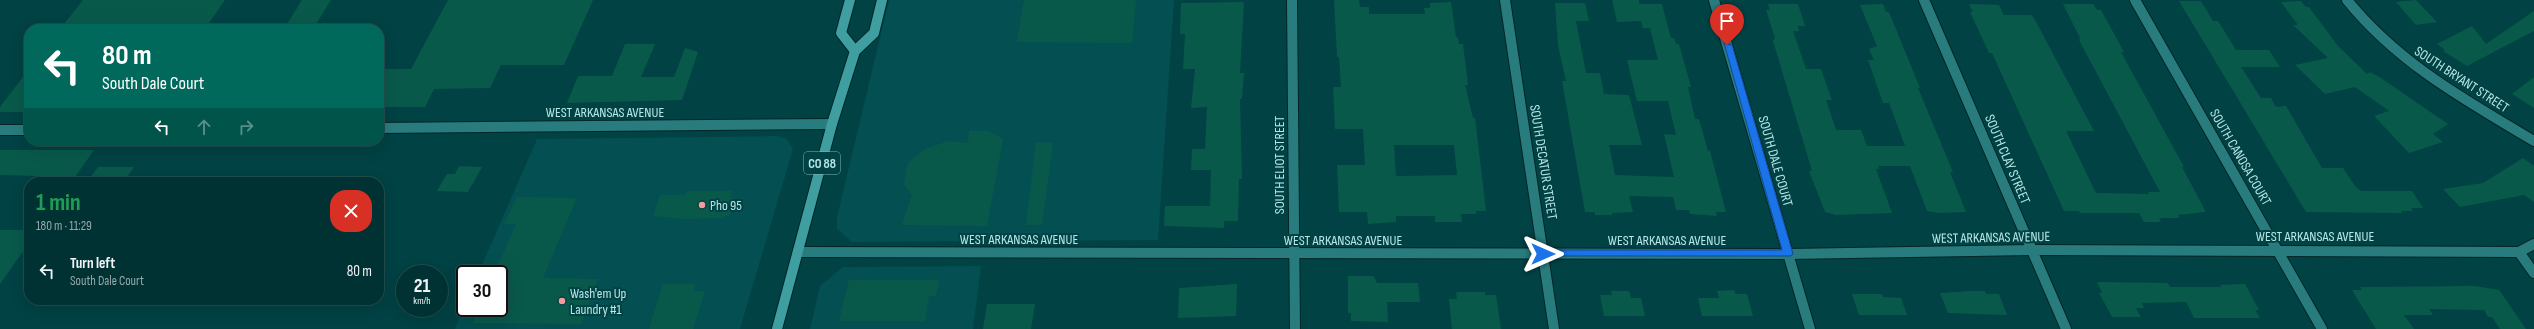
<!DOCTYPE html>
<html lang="en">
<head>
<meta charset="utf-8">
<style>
  body { margin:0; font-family:"Sofia Sans Condensed",sans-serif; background:#0b3a3b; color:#f1f3f6; height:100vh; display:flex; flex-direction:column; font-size:15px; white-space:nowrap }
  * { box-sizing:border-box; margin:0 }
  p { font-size:13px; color:#96aaac }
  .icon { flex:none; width:22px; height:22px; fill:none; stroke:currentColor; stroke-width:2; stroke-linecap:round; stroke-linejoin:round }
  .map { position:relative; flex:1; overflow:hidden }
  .drawer { position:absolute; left:24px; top:177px; width:360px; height:128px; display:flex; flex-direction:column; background:#013233; border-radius:16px; box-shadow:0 4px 16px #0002,0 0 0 1px #234d4e }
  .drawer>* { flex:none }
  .banner { position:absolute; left:24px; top:24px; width:360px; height:122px; border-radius:16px; box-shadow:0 4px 16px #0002,0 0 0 1px #234d4e; background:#00695c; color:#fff; overflow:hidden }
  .speed { position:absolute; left:396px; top:265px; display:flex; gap:8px; font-size:20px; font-weight:700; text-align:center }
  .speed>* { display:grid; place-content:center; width:52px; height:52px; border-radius:50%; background:#013233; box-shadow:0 4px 16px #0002,0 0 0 1px #234d4e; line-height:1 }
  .speed small { font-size:10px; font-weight:400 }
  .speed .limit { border:2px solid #111; border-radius:6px; background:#fff; color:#111 }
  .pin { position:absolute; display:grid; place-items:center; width:34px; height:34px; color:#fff; margin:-41px -17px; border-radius:50% 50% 50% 0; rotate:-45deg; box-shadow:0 0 4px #0007 }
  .pin .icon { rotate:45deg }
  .me { position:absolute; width:44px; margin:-22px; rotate:90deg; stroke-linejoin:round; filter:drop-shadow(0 0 3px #0008) }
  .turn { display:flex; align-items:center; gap:14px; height:84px; padding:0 12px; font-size:18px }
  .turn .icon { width:52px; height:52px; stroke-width:2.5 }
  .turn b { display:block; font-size:28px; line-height:34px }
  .lanes { display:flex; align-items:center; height:38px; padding:0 12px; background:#0003; justify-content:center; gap:20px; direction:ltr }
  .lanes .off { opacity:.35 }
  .round { display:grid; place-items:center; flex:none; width:42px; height:42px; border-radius:16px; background:#0b3a3b }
  .head { display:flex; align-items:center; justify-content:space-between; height:68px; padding:0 12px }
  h1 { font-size:24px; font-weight:700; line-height:30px; color:#1e9e55 }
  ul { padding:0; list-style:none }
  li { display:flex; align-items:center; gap:12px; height:52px; padding:0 12px }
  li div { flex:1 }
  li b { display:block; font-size:15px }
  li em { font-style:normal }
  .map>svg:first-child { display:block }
</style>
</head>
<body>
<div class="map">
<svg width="2534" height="329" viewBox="0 0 2534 329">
  <rect width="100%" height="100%" fill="#014244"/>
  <g fill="#044f51">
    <path d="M889,0H1174L1158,240L852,242L837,229V217Z"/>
    <path d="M777,136L787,139L793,149L740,329H455L465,305V308H499V274H478L537,139Z"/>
    <path d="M981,266L973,329H810L820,286L843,267Z"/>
  </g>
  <g fill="#09594b" fill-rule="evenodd">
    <path d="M83,0H225L205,29H60Z"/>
    <path d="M302,0H331L313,29H284Z"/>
    <path d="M448,0H593L564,65H501L490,88L434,89L425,107H379V69H411Z"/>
    <path d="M1024,0H1136L1132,43L1017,42Z"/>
    <path d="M1334,0H1359L1360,7H1369V14H1425L1424,8H1430V3L1451,2L1456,37H1458L1459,44H1463L1468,85H1465L1473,118H1475L1486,211H1476V214H1461L1462,222H1435V216H1396V222L1368,224L1367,212H1339L1337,165H1365L1363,129H1335L1333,87H1341L1339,57H1337ZM1394,145H1454L1457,175L1396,176Z"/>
    <path d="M1612,0H1639V4H1662L1671,38H1674L1676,44H1679L1691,87H1688L1695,119H1699L1708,151H1710L1726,212H1716L1717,216L1690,214L1689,210H1676L1673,197L1629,196L1633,212L1612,213V215H1595V212H1585L1562,81H1566L1558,45L1555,3H1585L1589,21H1576L1586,73H1600L1604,94L1629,95L1642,145H1609L1615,175L1674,177L1664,134L1676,135L1668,101H1637L1627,60H1658L1650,28H1643L1641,21L1617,22Z"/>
    <path d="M2416,0L2437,22L2416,25L2396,2Z"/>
    <path d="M2179,1H2201L2213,21H2218L2236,50H2269L2280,67H2241L2261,98H2271L2276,107L2286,106L2322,168H2343L2355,186L2361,191H2412L2423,208H2411L2413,211H2401L2402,213L2306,212Z"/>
    <path d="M2301,1L2306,7H2309L2338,46L2367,74L2370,72L2381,78L2448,124L2433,134L2443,142L2409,153L2374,116L2389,111L2355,87L2325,94L2295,65L2328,58L2293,25H2298L2281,2Z"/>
    <path d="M1244,2L1240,73H1244L1242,99H1240L1242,179H1239L1238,221H1224V228L1164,226L1165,206H1210L1211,170H1191L1192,149H1205L1207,107L1191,108L1195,69H1183L1185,34H1180L1181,3Z"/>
    <path d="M1768,4H1798L1805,26H1798L1799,31H1793L1806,69H1821L1832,100H1826L1836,130H1861L1867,146H1905L1889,103H1883L1868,60H1874L1869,49L1877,46L1860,5L1883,4L1886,12H1889L1920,88H1918L1953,172H1950L1966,212L1940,213L1927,211L1910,166H1878L1879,169H1876L1892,213L1836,215L1825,212L1809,171H1812L1773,41L1775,38L1766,10H1770Z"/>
    <path d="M1969,4L1999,5L2004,15H2031L2034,18L2094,131H2066L2095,191L2097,193L2149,194L2148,192H2160L2079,40L2080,38L2063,4H2093L2097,10H2101L2124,52H2121L2184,167H2182L2206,212L2178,215L2179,218H2159L2161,222H2144L2139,213H2080L2079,211H2064L1992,53H1989L1970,12H1973Z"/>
    <path d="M2534,11V31L2467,66L2443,51L2445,50L2437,44L2472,26L2486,44Z"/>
    <path d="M625,44H655L641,77H674L685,48L698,52L682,100L567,103L578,76H612Z"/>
    <path d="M29,69V112H0V107Z"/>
    <path d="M2534,77V108L2512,94Z"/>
    <path d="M969,131H989L1003,139L987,226L902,225L912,195L904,184L908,163L925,149L948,141L968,143Z"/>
    <path d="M1036,142L1053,143L1042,225H1026Z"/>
    <path d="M0,150H94L75,177L0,175Z"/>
    <path d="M2523,158L2534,166V202L2524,195L2460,207L2443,189L2483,183Z"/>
    <path d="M459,166L482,167L468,192L437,191L447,174H455Z"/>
    <path d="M98,167H134L124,182H87Z"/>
    <path d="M686,191H732L730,198H734L729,216H724L723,218L684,219L653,216L660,195H685Z"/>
    <path d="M517,197L577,198L543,278L598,279L581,324L472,323L479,308H499V274H494L516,224H504Z"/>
    <path d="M0,230H29V243L0,284Z"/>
    <path d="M1348,276H1374L1377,283H1418L1420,302H1387L1388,322L1351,321V313H1348Z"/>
    <path d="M849,280H939L936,296H929L925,321H839Z"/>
    <path d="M2097,282L2168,283L2170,287H2221L2220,285L2245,284L2259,310H2255L2260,318H2194L2186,302L2142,303L2144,308H2136L2141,317H2112L2099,293H2102Z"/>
    <path d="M663,284H695L693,291H705L693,329H649Z"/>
    <path d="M1237,284L1236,316L1178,318L1179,288Z"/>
    <path d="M2360,287L2475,286L2499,290L2526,329H2500L2492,317H2488L2484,310L2429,309L2433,315H2404L2414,329H2376L2352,290H2362Z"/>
    <path d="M1734,290L1736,294H1747L1753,316H1702L1698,298H1719L1717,291Z"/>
    <path d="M1611,291H1629L1631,298H1641L1645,316H1604L1600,295H1612Z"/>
    <path d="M1971,291H1985L1986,294H1999L2007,315L1948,313L1940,293Z"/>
    <path d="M1456,292H1485V295H1496L1501,329H1452L1449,299H1457Z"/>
    <path d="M1852,294H1882L1883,297L1901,298L1907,315H1859Z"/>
    <path d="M987,304H1035L1031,329H983Z"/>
  </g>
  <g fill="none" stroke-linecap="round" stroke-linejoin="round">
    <defs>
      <g id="minor">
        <path d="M1292,0L1295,329"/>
        <path d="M1505,0L1554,329"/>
        <path d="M1714,0L1810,329"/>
        <path d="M1924,0L2066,329"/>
        <path d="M2135,0L2322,329"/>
        <path d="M2347,0C2398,63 2465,100 2534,141"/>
        <path d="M379,128L832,124"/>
        <path d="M0,130H29"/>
        <path d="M798,252L1788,254L2032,250L2519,252L2534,244"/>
        <path d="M2519,252L2534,273"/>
      </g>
      <g id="major">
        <path d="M850,0L841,33L855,51"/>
        <path d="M777,329L832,124L855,51L874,33L882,0"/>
      </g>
    </defs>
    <use href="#minor" stroke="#032627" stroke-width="12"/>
    <use href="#major" stroke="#032627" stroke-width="12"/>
    <use href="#minor" stroke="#297c7e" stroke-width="10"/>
    <use href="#major" stroke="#3e9ea0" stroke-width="10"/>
  </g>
  <path fill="#1a73e8" stroke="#114b97" d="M1724,43L1732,45L1793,254L1791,256H1540V251L1543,250H1782Z"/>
  <g fill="#f59b9e" stroke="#014244" stroke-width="1.5">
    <circle cx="702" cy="205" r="4"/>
    <circle cx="562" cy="301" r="4"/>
  </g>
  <g text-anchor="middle" stroke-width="4" stroke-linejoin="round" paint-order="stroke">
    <rect fill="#014244" stroke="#81b6b7" stroke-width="1" x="804" y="152" width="36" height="22" rx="3"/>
    <g font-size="13" font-weight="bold" fill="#b8e7e8">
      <text x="822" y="168">CO 88</text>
    </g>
    <g font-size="14" fill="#b8e7e8" stroke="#014244">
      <text transform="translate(2462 79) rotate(33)" y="5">SOUTH BRYANT STREET</text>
      <text x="605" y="117">WEST ARKANSAS AVENUE</text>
      <text transform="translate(2241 157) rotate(60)" y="5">SOUTH CANOSA COURT</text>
      <text transform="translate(2008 159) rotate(67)" y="5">SOUTH CLAY STREET</text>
      <text transform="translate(1776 161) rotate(74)" y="5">SOUTH DALE COURT</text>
      <text transform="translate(1544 162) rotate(81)" y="5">SOUTH DECATUR STREET</text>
      <text transform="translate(1279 165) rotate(-90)" y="5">SOUTH ELIOT STREET</text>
      <text x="2315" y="241">WEST ARKANSAS AVENUE</text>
      <text transform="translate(1991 237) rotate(-1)" y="5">WEST ARKANSAS AVENUE</text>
      <text x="1019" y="244">WEST ARKANSAS AVENUE</text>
      <text x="1343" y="245">WEST ARKANSAS AVENUE</text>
      <text x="1667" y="245">WEST ARKANSAS AVENUE</text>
    </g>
    <g font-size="14" fill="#b8e7e8" stroke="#014244" text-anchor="start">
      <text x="710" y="210">Pho 95</text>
      <text x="570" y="298">Wash'em Up<tspan x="570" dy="16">Laundry #1</tspan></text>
    </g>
  </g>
</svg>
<div class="speed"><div>21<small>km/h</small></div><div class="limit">30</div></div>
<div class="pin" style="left:1727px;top:45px;background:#d93025"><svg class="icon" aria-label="arrive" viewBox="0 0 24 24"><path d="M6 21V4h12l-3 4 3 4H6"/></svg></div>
<svg class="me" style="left:1543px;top:254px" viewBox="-20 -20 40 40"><path d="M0-17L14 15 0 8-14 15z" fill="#1a73e8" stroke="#fff" stroke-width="4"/></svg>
<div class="banner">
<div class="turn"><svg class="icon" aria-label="left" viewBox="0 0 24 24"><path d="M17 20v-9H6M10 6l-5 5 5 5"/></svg><div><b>80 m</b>South Dale Court</div></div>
<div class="lanes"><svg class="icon" aria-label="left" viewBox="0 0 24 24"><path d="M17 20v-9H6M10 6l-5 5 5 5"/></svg><svg class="icon off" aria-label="ahead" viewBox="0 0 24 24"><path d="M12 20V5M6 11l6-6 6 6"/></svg><svg class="icon off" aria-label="right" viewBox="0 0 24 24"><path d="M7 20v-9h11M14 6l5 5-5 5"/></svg></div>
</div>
<section class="drawer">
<div class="head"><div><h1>1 min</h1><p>180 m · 11:29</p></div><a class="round" style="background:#d93025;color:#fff"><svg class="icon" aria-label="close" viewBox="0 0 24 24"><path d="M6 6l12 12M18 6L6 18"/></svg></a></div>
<ul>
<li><svg class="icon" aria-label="left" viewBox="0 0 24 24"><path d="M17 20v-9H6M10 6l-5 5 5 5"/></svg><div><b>Turn left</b><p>South Dale Court</p></div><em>80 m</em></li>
</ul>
</section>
</div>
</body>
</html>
